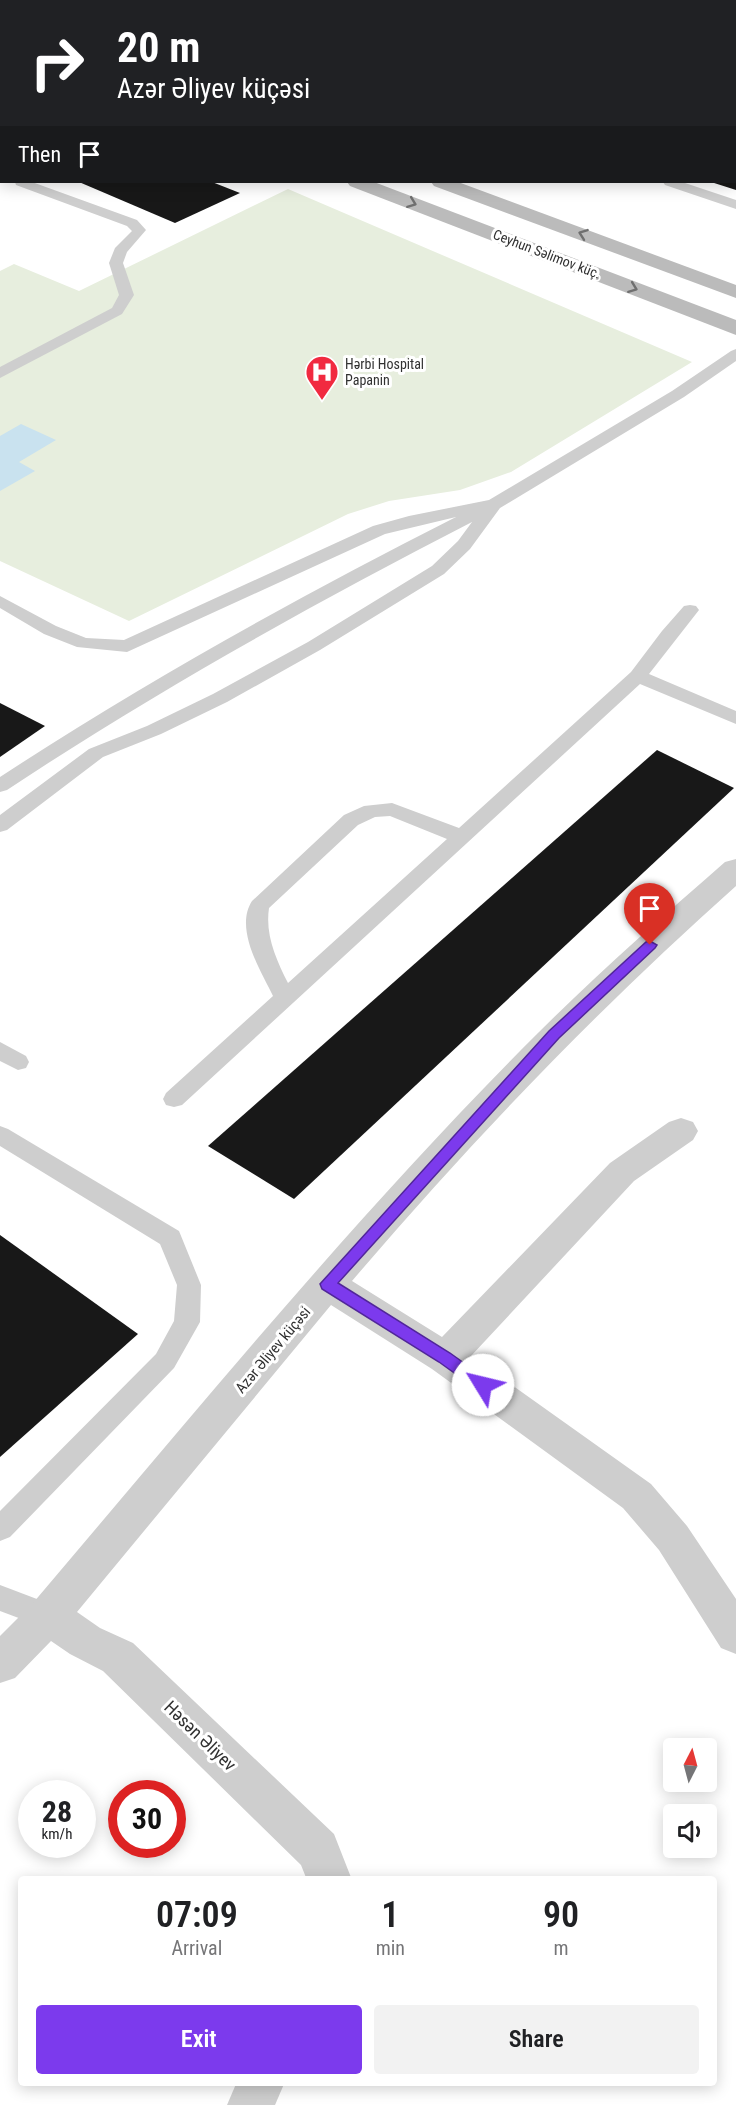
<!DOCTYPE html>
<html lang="en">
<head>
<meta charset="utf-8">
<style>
  body { margin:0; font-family:"Roboto Condensed",sans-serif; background:#f2f2f2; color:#202124; height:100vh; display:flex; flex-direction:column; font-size:22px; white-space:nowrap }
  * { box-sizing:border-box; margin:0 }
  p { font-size:20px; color:#757577 }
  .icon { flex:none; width:33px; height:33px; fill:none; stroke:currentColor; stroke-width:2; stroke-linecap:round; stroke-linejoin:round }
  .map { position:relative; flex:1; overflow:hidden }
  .sheet { position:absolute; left:18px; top:1876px; width:699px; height:210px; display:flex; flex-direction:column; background:#fff; border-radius:6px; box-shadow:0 3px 15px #0003 }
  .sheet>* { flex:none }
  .hud { position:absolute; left:0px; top:0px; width:736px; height:183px; box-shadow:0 3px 15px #0003; background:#202124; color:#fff; overflow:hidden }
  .needle { width:39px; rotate:6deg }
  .tools { position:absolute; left:663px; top:1738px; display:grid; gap:12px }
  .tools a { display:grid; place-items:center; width:54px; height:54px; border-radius:6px; background:#fff; box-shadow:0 3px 15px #0003; font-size:30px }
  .speed { position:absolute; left:18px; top:1780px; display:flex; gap:12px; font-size:30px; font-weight:700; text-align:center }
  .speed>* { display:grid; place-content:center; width:78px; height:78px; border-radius:50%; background:#fff; box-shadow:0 3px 15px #0003; line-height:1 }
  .speed small { font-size:15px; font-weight:400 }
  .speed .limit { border:9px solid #d22; background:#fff; color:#111 }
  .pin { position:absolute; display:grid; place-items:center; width:51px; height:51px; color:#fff; margin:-62px -26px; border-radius:50% 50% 50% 0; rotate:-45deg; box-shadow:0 0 6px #0007 }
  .pin .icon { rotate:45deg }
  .me { position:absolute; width:66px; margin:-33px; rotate:306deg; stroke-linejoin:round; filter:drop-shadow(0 0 4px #0008) }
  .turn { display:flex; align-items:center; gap:21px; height:126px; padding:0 18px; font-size:27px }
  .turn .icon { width:78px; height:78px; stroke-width:2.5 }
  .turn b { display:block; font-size:42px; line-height:51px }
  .then { display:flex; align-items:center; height:57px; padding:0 18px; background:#0003; gap:12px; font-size:22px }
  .eta { display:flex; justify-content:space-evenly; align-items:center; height:102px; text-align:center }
  .eta b { font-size:36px; font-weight:600; line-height:42px }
  .primary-button { display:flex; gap:12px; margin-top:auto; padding:12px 18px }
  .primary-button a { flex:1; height:69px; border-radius:6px; background:#7c3aed; color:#fff; font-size:24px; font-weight:600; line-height:69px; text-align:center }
  .primary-button a+a { background:#f2f2f2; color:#202124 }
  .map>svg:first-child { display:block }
</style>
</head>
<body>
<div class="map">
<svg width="736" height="2105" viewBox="0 0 736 2105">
  <rect width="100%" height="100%" fill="#fff"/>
  <path fill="#e7eede" d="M288,189L692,362L511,472L460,490L389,501L348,514L129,621L0,561V271L14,264L79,291Z"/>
  <path fill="#c9e2ef" d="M21,424L56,440L19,462L35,471L0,491V436Z"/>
  <g fill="#181818">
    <path d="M79,182H212L240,193L175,223Z"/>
    <path d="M711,182H736V190Z"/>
    <path d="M0,703L45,726L0,757Z"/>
    <path d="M657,750L734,788L294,1199L208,1146Z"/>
    <path d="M0,1235L138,1334L0,1457Z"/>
  </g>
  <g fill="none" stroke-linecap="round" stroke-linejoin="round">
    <g fill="#cecece" fill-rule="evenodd">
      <path d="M551,0H566L550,2Z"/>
      <rect x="735" y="48" width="1" height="8"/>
      <path d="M2,65V73L0,74V66Z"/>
      <rect x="0" y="170" width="2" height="8"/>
      <path d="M15,182H32L137,220L146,230L127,252L123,263L134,295L122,314L0,378V367L112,308L119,295L109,263L115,248L132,231L127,226L16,185Z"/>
      <path d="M663,182H682L736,200V209L665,185Z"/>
      <path d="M736,349V361L684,397L500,508L470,549L444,574L320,650L227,702L161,734L103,757L7,830L0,832V815L89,749L147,726L213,694L308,642L432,566L458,541L472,522C313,604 156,691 7,790L0,792V777C147,681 300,596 456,517L385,534L127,652L77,647L44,634L0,608V596L56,626L86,638L124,640L373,526L409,516L489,500L672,391L731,351Z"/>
      <path d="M690,605L696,606L699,610L649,674L736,711V724L640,684L182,1105L174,1107L166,1105L163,1099L166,1093L273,996C261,971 234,929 252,901L344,815L364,806L392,803L459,828L631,672L662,631L684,606ZM390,816L447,839L288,983C276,959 265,935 269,908L358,825L375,817Z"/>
      <path d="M0,1042L26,1056L29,1062L26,1068L18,1070L0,1061Z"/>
      <path d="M0,1126L8,1129L179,1231L201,1285L200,1322L174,1368L10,1537L0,1541V1511L156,1354L174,1321L177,1285L160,1244L0,1146Z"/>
      <path d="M0,1585L58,1607L62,1616L58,1625L48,1629L0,1611Z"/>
    </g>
    <g fill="#cecece" fill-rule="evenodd">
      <path d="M43,0H63L42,2Z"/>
      <path d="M736,859V886C598,1009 472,1140 352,1281L442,1337L610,1163L669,1122L681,1118L693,1122L698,1131L693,1140L634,1181L471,1356L651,1484L687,1526L736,1599V1654L721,1648L659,1550L623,1508L432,1369L331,1305L77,1612L100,1628L133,1643L334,1834L352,1880H307L301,1865L103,1671L70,1654L51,1641L15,1678L0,1683V1636L33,1603C197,1410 358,1213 537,1034C597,974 661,918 725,862Z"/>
      <path d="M236,2084H284L275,2105H227Z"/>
    </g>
    <g fill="#bbb" fill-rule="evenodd">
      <rect x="0" y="8" width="2" height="11"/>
      <rect x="0" y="36" width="2" height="11"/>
      <path d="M347,182H374L736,320V335L350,186Z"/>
      <path d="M431,182H458L736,285V298L434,186Z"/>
    </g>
  </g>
  <defs><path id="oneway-chevron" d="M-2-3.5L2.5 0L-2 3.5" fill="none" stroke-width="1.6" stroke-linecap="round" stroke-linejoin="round" transform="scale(1.5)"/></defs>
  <g stroke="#6f6f6f">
    <use href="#oneway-chevron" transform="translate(412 203) rotate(21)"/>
    <use href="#oneway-chevron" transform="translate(583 234) rotate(-160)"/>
    <use href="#oneway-chevron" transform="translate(633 288) rotate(21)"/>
  </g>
  <path fill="#7c3aed" stroke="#51269a" stroke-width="1.5" d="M650,941L657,945L655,948L559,1038L338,1283L450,1353L489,1381L491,1385L489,1390L483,1392L478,1390L439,1362L322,1289L320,1284L549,1031L646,942Z"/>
  <defs>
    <symbol id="hospital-pin" viewBox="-11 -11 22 30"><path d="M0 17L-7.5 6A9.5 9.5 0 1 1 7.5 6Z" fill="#f12a40" stroke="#fff"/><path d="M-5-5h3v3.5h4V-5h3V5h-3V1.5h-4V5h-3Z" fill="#fff"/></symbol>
  </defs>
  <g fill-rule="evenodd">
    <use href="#hospital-pin" x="303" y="353" width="38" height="52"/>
  </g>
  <g text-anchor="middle" stroke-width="6" stroke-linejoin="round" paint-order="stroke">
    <g font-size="14" fill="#313131" stroke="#fff">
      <text transform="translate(547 254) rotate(21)" y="5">Ceyhun Səlimov küç.</text>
    </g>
    <g font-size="14" fill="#313131" stroke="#fff" text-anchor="start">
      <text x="345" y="369">Hərbi Hospital<tspan x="345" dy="16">Papanin</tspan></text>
    </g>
    <g font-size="15" fill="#313131" stroke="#fff">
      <text transform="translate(273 1350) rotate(-50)" y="5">Azər Əliyev küçəsi</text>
    </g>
    <g font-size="18" fill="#313131" stroke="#fff">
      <text transform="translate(200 1736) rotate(44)" y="6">Həsən Əliyev</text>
    </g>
  </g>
</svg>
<div class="tools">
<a><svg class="needle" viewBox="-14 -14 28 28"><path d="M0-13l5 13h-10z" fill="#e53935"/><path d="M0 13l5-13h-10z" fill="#757577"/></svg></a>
<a><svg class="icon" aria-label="sound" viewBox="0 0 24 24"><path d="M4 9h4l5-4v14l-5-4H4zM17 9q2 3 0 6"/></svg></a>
</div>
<div class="speed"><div>28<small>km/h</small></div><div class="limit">30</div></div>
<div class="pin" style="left:650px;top:945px;background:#d93025"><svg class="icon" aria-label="arrive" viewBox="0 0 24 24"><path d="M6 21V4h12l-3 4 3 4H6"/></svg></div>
<svg class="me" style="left:483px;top:1385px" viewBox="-20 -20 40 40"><circle r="19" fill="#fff"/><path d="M0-13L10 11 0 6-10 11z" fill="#7c3aed"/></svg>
<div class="hud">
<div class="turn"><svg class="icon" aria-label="right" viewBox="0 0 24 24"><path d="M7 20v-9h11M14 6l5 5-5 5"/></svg><div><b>20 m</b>Azər Əliyev küçəsi</div></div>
<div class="then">Then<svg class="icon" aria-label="arrive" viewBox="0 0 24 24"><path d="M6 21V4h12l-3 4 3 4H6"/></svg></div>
</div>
<section class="sheet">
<div class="eta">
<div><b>07:09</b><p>Arrival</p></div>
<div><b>1</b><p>min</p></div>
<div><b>90</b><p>m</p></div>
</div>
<div class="primary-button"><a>Exit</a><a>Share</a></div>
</section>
</div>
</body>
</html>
